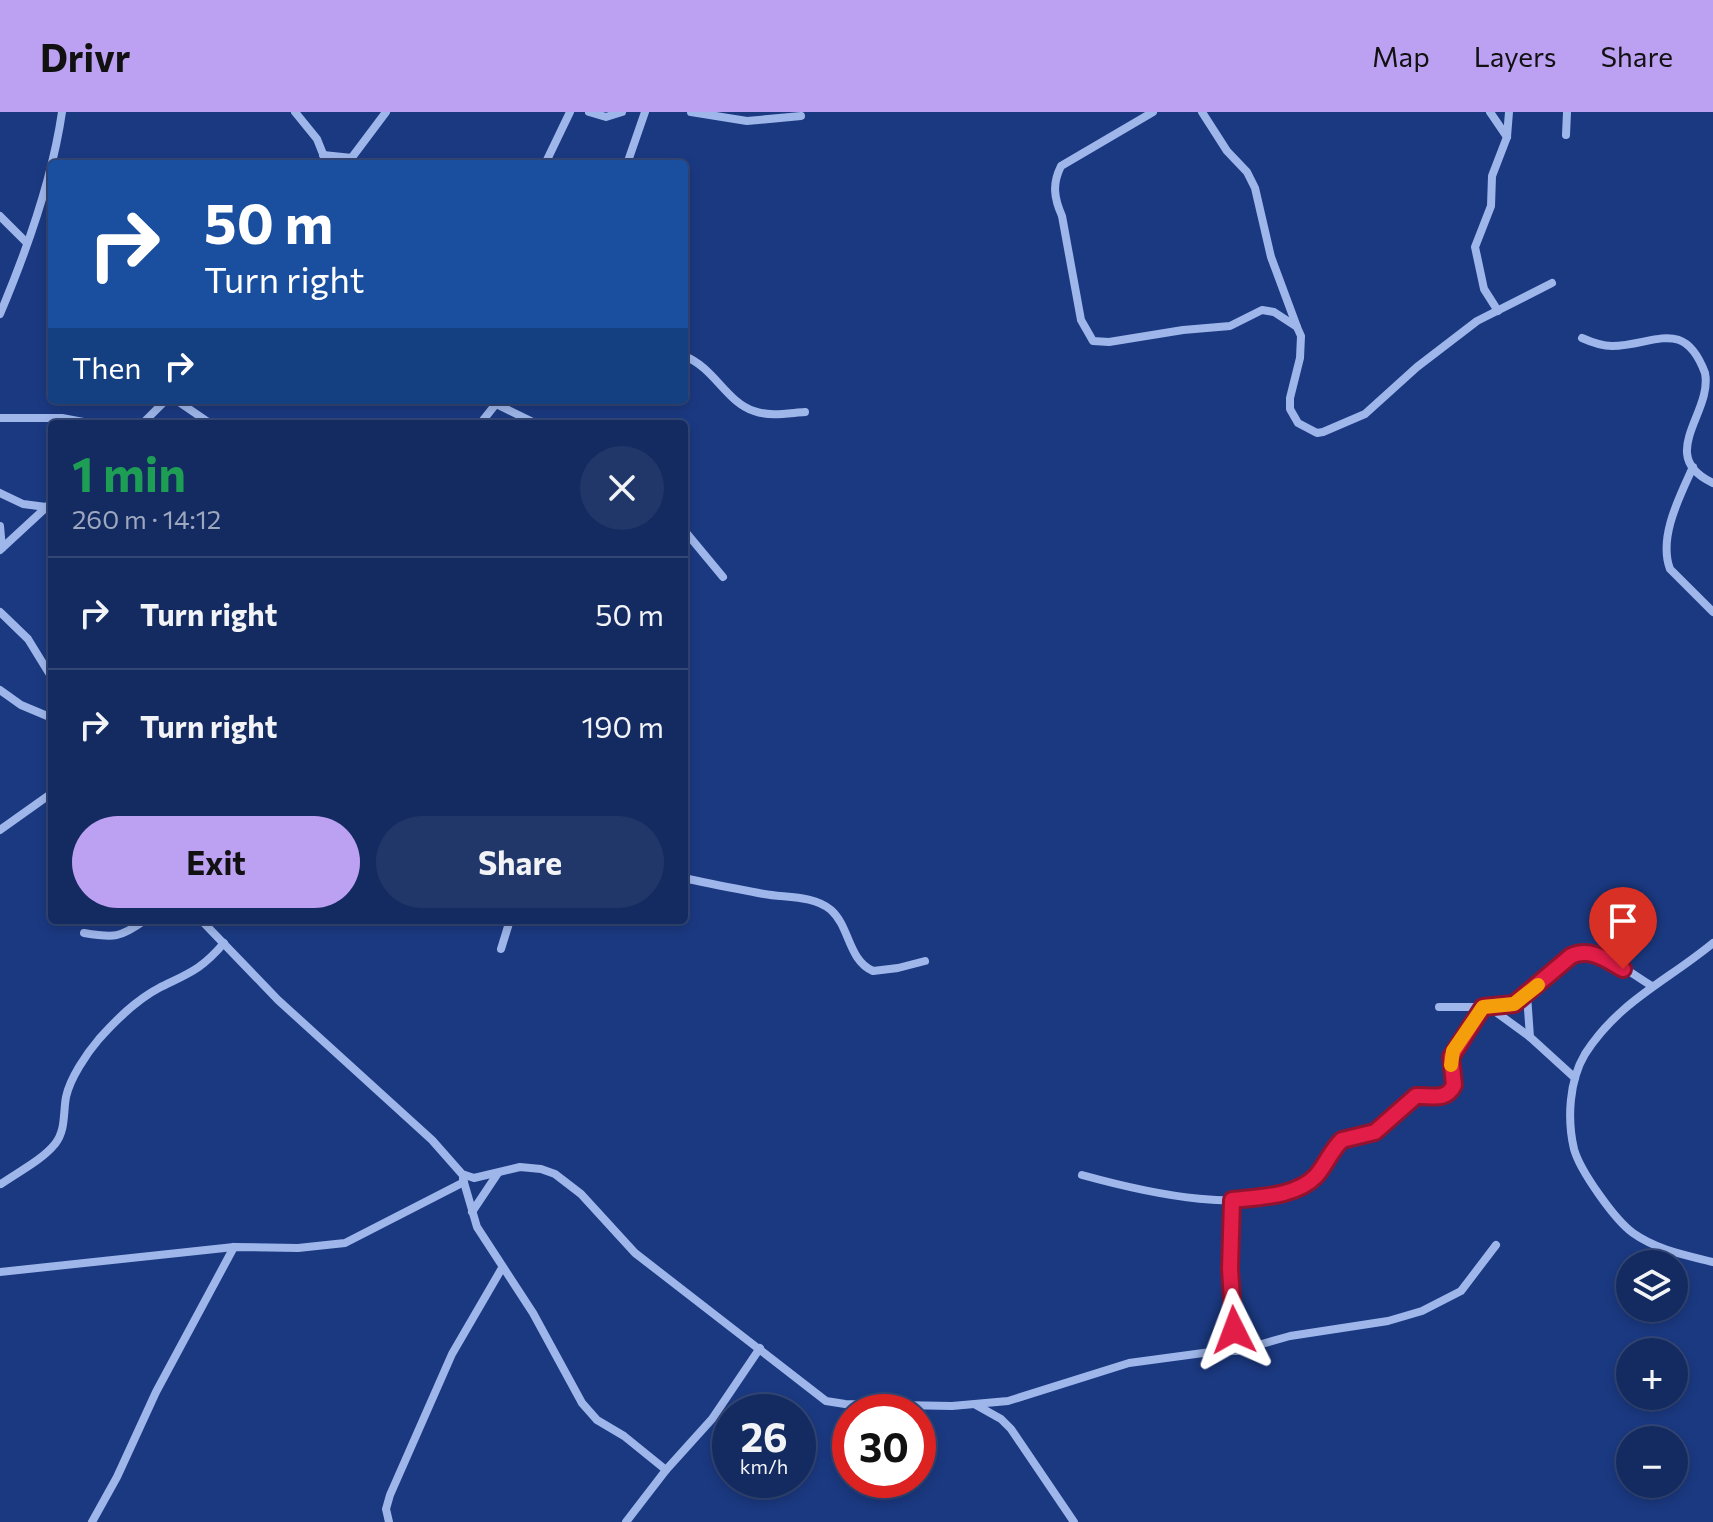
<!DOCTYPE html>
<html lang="en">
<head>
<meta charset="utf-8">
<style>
  body { margin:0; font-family:Commissioner,sans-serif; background:#21376a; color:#f1f3f6; height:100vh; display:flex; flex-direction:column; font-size:30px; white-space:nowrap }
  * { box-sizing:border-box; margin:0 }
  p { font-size:26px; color:#9da7bd }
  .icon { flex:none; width:44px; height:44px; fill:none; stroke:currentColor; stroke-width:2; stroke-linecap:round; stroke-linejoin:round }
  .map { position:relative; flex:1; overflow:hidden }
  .panel { position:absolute; left:48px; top:308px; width:640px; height:504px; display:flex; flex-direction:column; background:#142b61; border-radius:8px; box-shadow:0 4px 12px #0003,0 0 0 2px #334776 }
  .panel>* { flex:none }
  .guide { position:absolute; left:48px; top:48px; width:640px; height:244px; border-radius:8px; box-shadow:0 4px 12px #0003,0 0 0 2px #334776; background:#1a4fa0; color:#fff; overflow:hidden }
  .tools { position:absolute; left:1616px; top:1138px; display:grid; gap:16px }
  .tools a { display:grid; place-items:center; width:72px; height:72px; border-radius:50%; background:#142b61; box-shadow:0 4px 12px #0003,0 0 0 2px #334776; font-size:40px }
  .speed { position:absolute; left:712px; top:1282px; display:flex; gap:16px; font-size:40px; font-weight:700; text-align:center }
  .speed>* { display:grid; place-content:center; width:104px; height:104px; border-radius:50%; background:#142b61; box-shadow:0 4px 12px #0003,0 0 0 2px #334776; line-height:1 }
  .speed small { font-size:20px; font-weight:400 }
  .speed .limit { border:12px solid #d22; background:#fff; color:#111 }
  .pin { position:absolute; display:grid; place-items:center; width:68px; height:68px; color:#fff; margin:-82px -34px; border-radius:50% 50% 50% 0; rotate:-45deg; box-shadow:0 0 8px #0007 }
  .pin .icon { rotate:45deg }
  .me { position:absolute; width:88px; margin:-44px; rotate:357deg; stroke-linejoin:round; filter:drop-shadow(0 0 6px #0008) }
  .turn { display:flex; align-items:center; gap:28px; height:168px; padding:0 24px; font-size:36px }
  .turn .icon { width:104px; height:104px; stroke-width:2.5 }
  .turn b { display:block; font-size:56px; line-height:68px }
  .then { display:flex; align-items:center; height:76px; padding:0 24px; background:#0003; gap:16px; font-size:30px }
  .round { display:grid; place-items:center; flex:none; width:84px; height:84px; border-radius:42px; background:#21376a }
  .overview { display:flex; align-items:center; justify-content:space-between; height:136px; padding:0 24px }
  h1 { font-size:48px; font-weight:700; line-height:60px; color:#1e9e55 }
  .action { display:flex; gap:16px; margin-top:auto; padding:16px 24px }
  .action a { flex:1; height:92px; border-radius:48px; background:#bca0f2; color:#111; font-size:32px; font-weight:700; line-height:92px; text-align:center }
  .action a+a { background:#21376a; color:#f1f3f6 }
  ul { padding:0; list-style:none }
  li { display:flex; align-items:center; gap:24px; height:112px; padding:0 24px; border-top:2px solid #334776 }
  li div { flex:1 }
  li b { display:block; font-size:30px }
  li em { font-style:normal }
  header { display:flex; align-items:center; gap:48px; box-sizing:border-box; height:112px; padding:0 40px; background:#bca0f2; color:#111 }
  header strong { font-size:38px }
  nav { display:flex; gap:44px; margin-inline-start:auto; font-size:28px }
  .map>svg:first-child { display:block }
</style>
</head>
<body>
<header>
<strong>Drivr</strong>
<nav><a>Map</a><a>Layers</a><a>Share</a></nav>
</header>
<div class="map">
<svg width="1713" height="1410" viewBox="0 0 1713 1410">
  <rect width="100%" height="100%" fill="#1b3981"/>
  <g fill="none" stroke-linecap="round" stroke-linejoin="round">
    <g stroke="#9eb6ea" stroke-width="8">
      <path d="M295,0L317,27L327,52"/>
      <path d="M589,0L606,5L622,0"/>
      <path d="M691,0L747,9L801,4"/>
      <path d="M1153,0L1061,54C1052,72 1054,86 1062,104L1081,208L1093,229L1109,230L1183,218L1230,214L1262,198L1274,200L1297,215L1301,224L1300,246L1290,286V297L1298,311L1317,321L1323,320L1365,302L1417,255L1477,209L1552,171"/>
      <path d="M1202,0L1227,39L1247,60L1255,76L1271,145L1297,215"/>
      <path d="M1490,0L1507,25"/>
      <path d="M1566,23L1567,0"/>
      <path d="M323,43L352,46"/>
      <path d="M347,52L386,0"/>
      <path d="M545,52L570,0"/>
      <path d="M627,52L645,0"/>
      <path d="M0,104L27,131"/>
      <path d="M1498,199L1484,177L1475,135L1491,94L1492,64L1507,25L1509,0"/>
      <path d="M0,202C27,138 52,69 62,0"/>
      <path d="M1582,226C1591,230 1602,234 1612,234C1655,233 1684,205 1705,261C1713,301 1655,344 1713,371"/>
      <path d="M684,244C714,255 726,290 754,299C770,305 789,301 805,300"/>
      <path d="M176,288L211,312"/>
      <path d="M496,292L537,312"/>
      <path d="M0,306H62L94,312"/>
      <path d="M142,312L166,288"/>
      <path d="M480,312L499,288"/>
      <path d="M1693,355C1680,384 1658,425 1670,457L1713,500"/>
      <path d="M0,381L23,392L46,395"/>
      <path d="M0,414L2,436"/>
      <path d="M684,418L723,465"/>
      <path d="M0,438L52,390"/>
      <path d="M0,500L28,527L52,566"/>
      <path d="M0,578L21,593L52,606"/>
      <path d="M0,718L52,681"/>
      <path d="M684,766C710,772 738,777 764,782C785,786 813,783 831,798C850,815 848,848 873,859L898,856L925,849"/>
      <path d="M201,808L278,888L432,1028L462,1062L474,1066L520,1055L541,1057L555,1062L581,1082L635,1141L826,1289L845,1292L952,1294L1008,1289L1129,1251L1218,1239H1237L1290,1224L1388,1209L1422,1199L1461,1179L1496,1133"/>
      <path d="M84,821C114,826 120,826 145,808"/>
      <path d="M1713,831C1667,869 1619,889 1585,942C1569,969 1567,1007 1574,1037C1580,1059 1615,1108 1633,1121C1657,1138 1685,1143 1713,1150"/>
      <path d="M501,837L510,808"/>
      <path d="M1527,883L1530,925"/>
      <path d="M1439,895H1495L1514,892L1571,844C1596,831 1631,862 1652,874"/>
      <path d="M1489,895L1530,925L1575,966"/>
      <path d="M1082,1063C1140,1079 1260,1109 1312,1067C1325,1057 1330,1039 1342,1028L1375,1020L1416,984L1436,986L1451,979L1454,969L1451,945L1483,895"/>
      <path d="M463,1067L477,1115L533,1201L582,1291L597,1308L624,1324L666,1358"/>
      <path d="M1,1072C18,1060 42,1048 55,1032C66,1018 63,1001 66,985C70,966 87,941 99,927C117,907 136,888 159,876C189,861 201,858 224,831"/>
      <path d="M472,1100L498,1061"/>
      <path d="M0,1160L234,1135L298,1136L345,1131L464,1070"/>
      <path d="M1227,1239C1241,1215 1231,1184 1230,1158C1229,1135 1231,1111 1232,1088"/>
      <path d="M976,1293L1001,1307L1011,1317L1074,1410"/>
      <path d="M92,1410L117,1365L156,1280L234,1135"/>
      <path d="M389,1410L386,1397L390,1383L452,1242L502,1156"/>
      <path d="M626,1410L666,1358L712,1307L760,1236"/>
    </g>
  </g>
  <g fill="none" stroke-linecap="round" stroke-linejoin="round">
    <defs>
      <path id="route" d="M1234,1218L1230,1157L1232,1088C1258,1085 1296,1085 1316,1064C1326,1053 1331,1038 1342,1028L1375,1020L1416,984C1431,983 1446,990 1454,973L1451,945L1483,895L1514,892L1571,844C1590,835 1607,848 1623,857"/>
    </defs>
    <use href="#route" stroke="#92132f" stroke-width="20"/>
    <use href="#route" stroke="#e11d48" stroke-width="14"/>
    <path stroke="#f59e0b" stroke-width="14" d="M1451,953L1453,939L1483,895L1514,892L1538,873"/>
  </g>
</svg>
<div class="tools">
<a><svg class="icon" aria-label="layers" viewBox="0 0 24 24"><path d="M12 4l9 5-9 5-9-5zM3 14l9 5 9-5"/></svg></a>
<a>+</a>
<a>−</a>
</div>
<div class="speed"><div>26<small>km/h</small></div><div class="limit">30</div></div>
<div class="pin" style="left:1623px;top:857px;background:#d93025"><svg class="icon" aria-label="arrive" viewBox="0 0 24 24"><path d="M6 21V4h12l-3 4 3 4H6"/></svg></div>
<svg class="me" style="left:1234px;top:1218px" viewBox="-20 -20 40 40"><path d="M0-17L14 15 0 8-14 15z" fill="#e11d48" stroke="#fff" stroke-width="4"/></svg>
<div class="guide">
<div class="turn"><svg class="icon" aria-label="right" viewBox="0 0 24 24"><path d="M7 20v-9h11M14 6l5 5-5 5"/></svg><div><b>50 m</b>Turn right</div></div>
<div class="then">Then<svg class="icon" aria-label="right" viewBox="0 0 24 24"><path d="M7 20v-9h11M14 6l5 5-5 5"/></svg></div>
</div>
<section class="panel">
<div class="overview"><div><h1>1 min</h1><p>260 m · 14:12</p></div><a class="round"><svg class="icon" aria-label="close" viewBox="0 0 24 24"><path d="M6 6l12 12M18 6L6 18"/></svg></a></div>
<ul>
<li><svg class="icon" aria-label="right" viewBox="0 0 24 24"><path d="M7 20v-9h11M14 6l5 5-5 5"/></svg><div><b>Turn right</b></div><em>50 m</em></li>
<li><svg class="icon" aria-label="right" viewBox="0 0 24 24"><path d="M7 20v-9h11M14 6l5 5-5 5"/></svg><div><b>Turn right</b></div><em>190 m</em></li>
</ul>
<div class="action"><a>Exit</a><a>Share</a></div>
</section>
</div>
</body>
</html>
